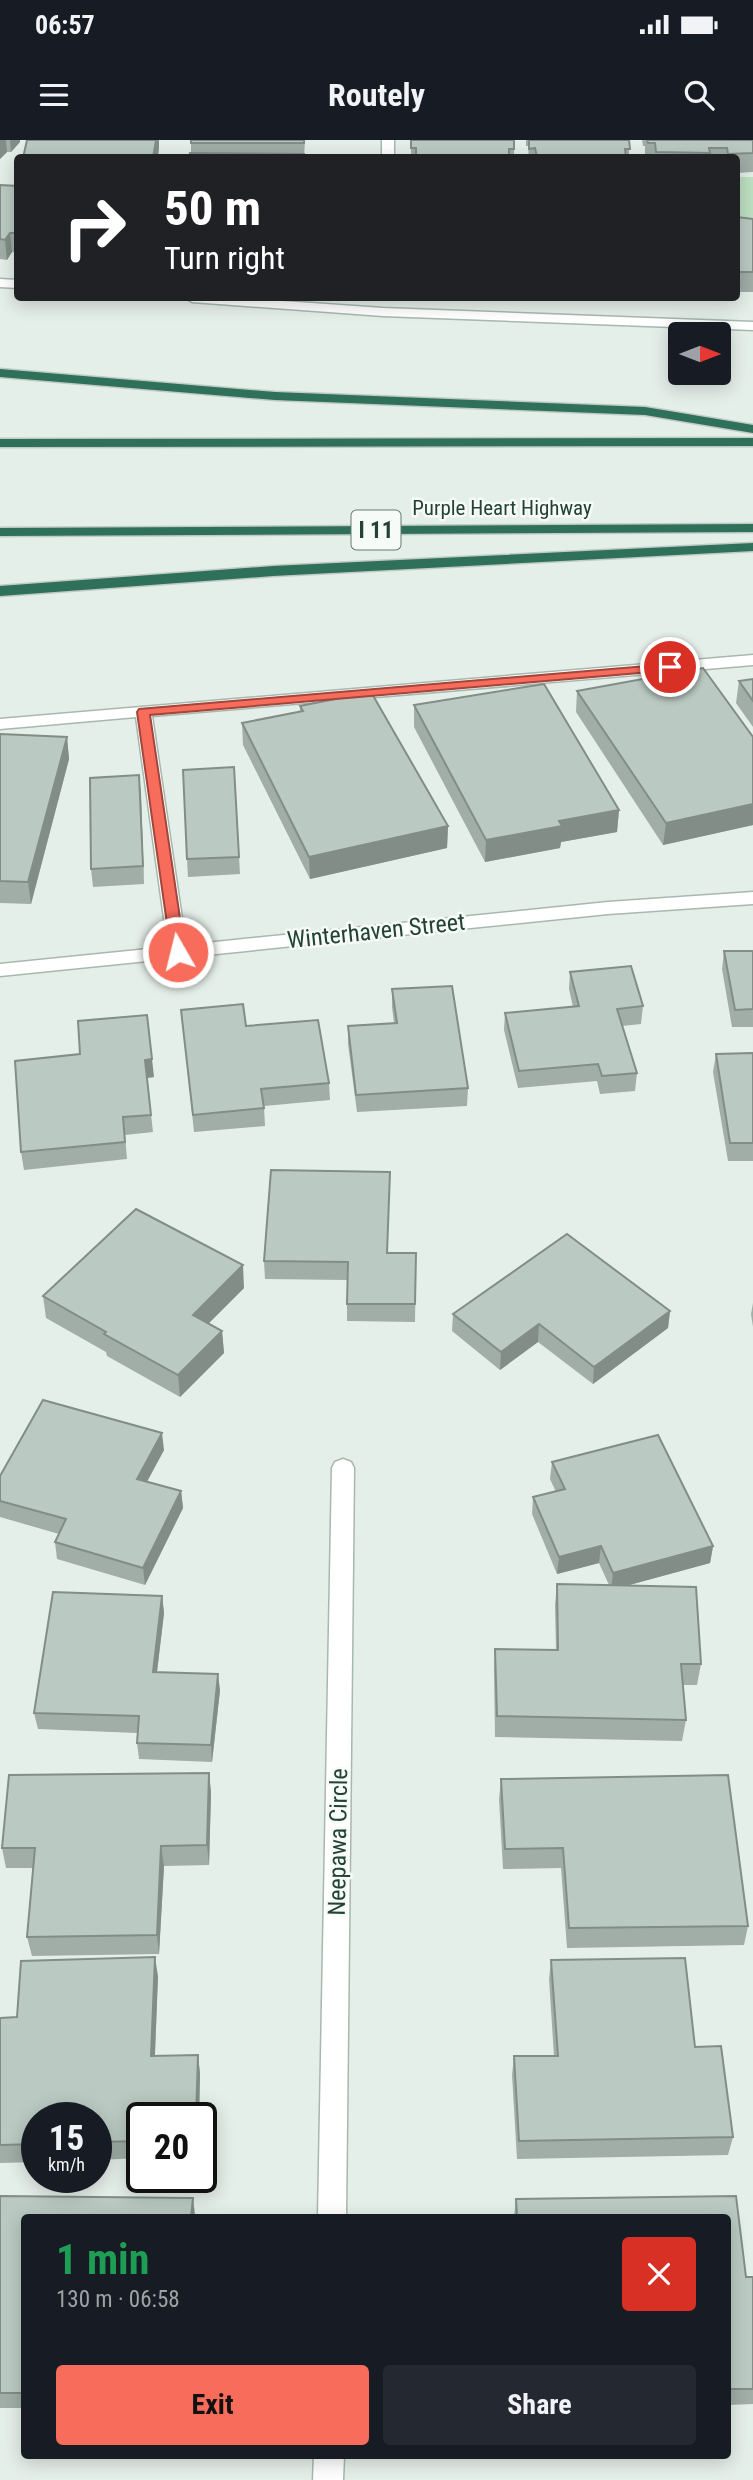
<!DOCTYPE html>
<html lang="en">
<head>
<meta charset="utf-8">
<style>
  body { margin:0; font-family:"Roboto Condensed",sans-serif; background:#242831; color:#f1f3f6; height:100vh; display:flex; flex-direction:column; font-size:26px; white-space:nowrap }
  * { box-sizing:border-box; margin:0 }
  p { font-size:23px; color:#9ea1a6 }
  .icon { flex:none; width:38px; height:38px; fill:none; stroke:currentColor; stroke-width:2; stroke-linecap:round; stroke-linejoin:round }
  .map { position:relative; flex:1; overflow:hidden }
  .panel { position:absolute; left:21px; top:2074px; width:710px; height:245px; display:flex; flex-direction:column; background:#171b24; border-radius:7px; box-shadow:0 4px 18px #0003 }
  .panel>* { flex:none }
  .top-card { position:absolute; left:14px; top:14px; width:726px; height:147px; border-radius:7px; box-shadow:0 4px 18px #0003; background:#202124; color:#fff; overflow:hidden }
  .needle { width:46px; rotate:90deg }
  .controls { position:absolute; left:668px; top:182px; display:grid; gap:14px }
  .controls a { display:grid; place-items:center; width:63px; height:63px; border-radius:7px; background:#171b24; box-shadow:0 4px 18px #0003; font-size:35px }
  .speed { position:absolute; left:21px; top:1962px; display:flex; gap:14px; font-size:35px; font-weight:700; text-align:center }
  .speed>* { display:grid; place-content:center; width:91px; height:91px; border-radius:50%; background:#171b24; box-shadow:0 4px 18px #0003; line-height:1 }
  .speed small { font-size:18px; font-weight:400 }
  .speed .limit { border:4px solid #111; border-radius:10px; background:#fff; color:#111 }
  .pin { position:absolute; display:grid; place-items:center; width:60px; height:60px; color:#fff; margin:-30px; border:4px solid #fff; border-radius:50%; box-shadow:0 2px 7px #0007 }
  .me { position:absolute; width:77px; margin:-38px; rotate:352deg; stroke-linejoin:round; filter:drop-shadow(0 0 5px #0008) }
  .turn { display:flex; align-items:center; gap:24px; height:147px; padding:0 35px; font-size:32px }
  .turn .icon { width:91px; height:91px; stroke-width:2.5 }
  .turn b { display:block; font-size:49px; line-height:60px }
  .round { display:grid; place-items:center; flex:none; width:74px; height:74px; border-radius:7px; background:#242831 }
  .summary { display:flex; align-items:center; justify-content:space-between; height:119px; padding:0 35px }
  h1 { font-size:42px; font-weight:700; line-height:52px; color:#1e9e55 }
  .cta { display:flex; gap:14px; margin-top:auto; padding:14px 35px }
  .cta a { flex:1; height:80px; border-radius:7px; background:#f76c5b; color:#111; font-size:28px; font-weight:700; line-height:80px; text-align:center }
  .cta a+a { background:#242831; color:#f1f3f6 }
  .status { display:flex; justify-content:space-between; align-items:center; height:49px; padding:0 35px; background:#171b24; direction:ltr }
  .status svg { height:19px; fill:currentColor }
  header { display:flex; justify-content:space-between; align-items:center; height:91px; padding:0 35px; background:#171b24; font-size:32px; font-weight:700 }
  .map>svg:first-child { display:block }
</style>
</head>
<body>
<div class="status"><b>06:57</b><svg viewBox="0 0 49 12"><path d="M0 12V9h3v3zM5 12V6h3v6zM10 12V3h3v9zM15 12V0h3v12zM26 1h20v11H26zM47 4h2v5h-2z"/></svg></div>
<header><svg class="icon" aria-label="menu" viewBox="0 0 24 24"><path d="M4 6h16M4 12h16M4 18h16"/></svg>Routely<svg class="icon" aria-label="search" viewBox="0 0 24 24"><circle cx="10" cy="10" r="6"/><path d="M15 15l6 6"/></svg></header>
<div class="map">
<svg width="753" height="2340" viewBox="0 0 753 2340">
  <rect width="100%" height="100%" fill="#e5efe9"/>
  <path fill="#bee0c2" d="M737,37H753V95L737,94Z"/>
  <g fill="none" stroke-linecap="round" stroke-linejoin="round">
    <defs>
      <g id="minor">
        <rect x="382" y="0" width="12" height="18"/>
        <path d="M0,139L18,140V148L0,147Z"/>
        <path d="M185,158H239L383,168L753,182V190L383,176L192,162Z"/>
        <path d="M753,515V525L152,576L186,805L608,762L753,752V764L608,774L0,836V824L168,807L136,577L0,589V579Z"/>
        <path d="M343,1319L351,1322L354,1328L346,2077H318L332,1328L335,1322Z"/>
        <path d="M314,2315H344L343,2340H313Z"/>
      </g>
      <g id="highway">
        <path d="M0,229L275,252L645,267L753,285V293L645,275L275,260L0,237Z"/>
        <path d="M753,298V306L0,307V299Z"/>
        <path d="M753,384V392L0,396V388Z"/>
        <path d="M753,403V411L273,436L0,456V446L273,426Z"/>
      </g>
    </defs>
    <use href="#minor" stroke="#a7b8af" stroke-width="3"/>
    <use href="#highway" stroke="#c1cac6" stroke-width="3"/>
    <use href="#minor" fill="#fff" fill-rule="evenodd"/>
    <use href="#highway" fill="#2e7059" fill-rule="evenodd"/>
  </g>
  <g fill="#a0aea7">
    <path d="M0,0H20V2L11,12H7L0,19Z"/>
    <path d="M191,0H305L304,18L191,13Z"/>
    <path d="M411,0L514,9V18H411Z"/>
    <path d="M526,0H629V18H528L529,6H526Z"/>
    <path d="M642,0H753V32L737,33V18H645V6H643Z"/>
    <path d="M0,45L18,46L17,113L12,112L7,120L0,119Z"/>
    <path d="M737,77L753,79V152H737Z"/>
    <path d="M753,539V587L736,563L739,541Z"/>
    <path d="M577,551L753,597V685L663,705L576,572Z"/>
    <path d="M414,565L619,670L617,692L561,702L560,708L485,722L414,587Z"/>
    <path d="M300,566L448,686L447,708L310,739L243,605L242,583L300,572Z"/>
    <path d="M0,594L67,597L69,619L31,764L0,763Z"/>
    <path d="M234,627L240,734L188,737L187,719Z"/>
    <path d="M139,635L144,744L93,747L91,729Z"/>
    <path d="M724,811H753V887H732L722,829Z"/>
    <path d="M570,832L643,866L641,884L622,886L637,933L635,951L600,954L597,941L518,948L504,890L505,873L573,867L569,849Z"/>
    <path d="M392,849L468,948L467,966L357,972L348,904V886L394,883L392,867Z"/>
    <path d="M181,870L246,886L329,943L330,960L264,966L265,986L194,992Z"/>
    <path d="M753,913V1021H728L713,932L716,914Z"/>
    <path d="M15,921L154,937L147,938L153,992L125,995L127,1019L24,1030L21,1012Z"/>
    <path d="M388,1113H416L415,1182L347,1181V1140L265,1139L264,1121Z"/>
    <path d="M244,1148L208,1184L222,1191L224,1213L180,1257L107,1216L106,1212L46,1178L43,1156Z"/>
    <path d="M753,1163V1187L751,1174Z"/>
    <path d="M670,1171L668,1188L593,1244L538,1202L500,1230L452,1191L453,1174Z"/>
    <path d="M164,1310L147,1342L181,1351L183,1368L145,1445L57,1419L55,1402L59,1394L0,1377V1336Z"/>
    <path d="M552,1322L713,1406L710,1423L629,1445L701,1524L697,1545H683L686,1580L682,1601L495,1597L494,1530L495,1509L556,1510L555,1465L557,1444L609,1445L599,1423L557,1434L532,1374L533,1357L556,1352L550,1339Z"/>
    <path d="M162,1456L164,1473L157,1532L220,1550L212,1622L139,1619L137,1603V1593L38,1589L34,1573Z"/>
    <path d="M209,1633L211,1653L209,1725L164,1726L159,1814L32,1816L27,1797L34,1728H6L2,1708Z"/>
    <path d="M501,1639L748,1786L744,1805L567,1808L561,1728L503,1729L499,1659Z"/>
    <path d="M551,1820L695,1907L733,1997L728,2015L517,2019L512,1935L514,1916H554L549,1839Z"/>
    <path d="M158,1836L155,1916L198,1915L200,1934L199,1978H142V2018L96,2020V1978H37V2022L0,2023V1878L17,1877Z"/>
    <path d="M0,2056L195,2075V2077H24V2268H0Z"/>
    <path d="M736,2056L746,2137H753V2264L728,2265V2077H514L516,2059Z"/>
  </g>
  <g fill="#828d88">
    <path d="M0,0H6L7,12L0,19Z"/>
    <path d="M10,0H20V2L11,12Z"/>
    <path d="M156,0H159V8L158,18H153Z"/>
    <path d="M18,87L17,113L15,93Z"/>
    <path d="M10,93L12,112L7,120L5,100Z"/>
    <path d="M67,597L69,619L31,764L28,742Z"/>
    <path d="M139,635L141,653L144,744L143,726Z"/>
    <path d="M753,664V685L663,705L666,683Z"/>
    <path d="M619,670L617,692L561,702L560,708L485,722L486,700L559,681Z"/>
    <path d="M448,686L447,708L310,739L309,717Z"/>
    <path d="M152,919L154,937L146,938L145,920Z"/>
    <path d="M243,1125L244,1148L195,1197L193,1175Z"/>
    <path d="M670,1171L668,1188L593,1244L594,1227Z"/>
    <path d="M539,1184L538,1202L500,1230L501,1212Z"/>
    <path d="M222,1191L224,1213L180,1257L178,1235Z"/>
    <path d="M162,1293L164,1310L139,1356L137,1339Z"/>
    <path d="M181,1351L183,1368L145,1445L143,1428Z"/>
    <path d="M601,1406L599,1423L557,1434L559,1417Z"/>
    <path d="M713,1406L710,1423L611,1450L613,1433Z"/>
    <path d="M162,1456L164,1473L155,1548L153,1532Z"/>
    <path d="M218,1534L220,1550L212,1622L211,1605Z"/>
    <path d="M209,1633L211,1653L209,1725L207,1705Z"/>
    <path d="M161,1706L164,1726L159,1814L157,1795Z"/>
    <path d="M155,1817L158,1836L154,1935L151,1916Z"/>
    <path d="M198,1915L200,1934L199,1978H196Z"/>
    <path d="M193,2058L195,2075V2077H191Z"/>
  </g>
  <g fill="#bacac2" stroke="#828d88" stroke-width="2">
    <path d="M27,0H156L153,18H23Z"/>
    <rect x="191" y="0" width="113" height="3"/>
    <path d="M411,0H514V9H509V18H416V8H411Z"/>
    <path d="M529,0H629L630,9H625L626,18H539L537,17L535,8L529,9Z"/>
    <path d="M647,0H753V13L728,14L727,8H709L710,13L656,12L655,3H648Z"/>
    <path d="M190,13L304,14V18H189Z"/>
    <path d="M0,45L18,46V87L15,93H10L5,100L0,99Z"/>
    <path d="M737,77L753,79V132H737Z"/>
    <path d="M703,528L753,597V664L666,683L577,551Z"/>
    <path d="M753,539V561L739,541Z"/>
    <path d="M544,544L619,670L559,681L562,686L486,700L414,565Z"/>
    <path d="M371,552L448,686L309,717L242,583L303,571L300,566Z"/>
    <path d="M0,594L67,597L28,742L0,741Z"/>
    <path d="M234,627L239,717L187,719L183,630Z"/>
    <path d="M139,635L143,726L91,729L90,638Z"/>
    <path d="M724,811H753V869L735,870Z"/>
    <path d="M631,826L643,866L617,869L637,933L602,936L598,924L519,931L505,873L579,866L570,832Z"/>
    <path d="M452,846L468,948L356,955L348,886L397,883L392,849Z"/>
    <path d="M243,864L246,886L318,880L329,943L261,949L264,968L193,975L181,870Z"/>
    <path d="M147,875L152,919L145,920L151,975L123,977L125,1002L21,1012L15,921L80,914L78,881Z"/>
    <path d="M753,913V1003H730L716,914Z"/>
    <path d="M271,1030L390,1032L387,1113H416L415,1164H347L348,1122L264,1121Z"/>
    <path d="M136,1069L243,1125L193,1175L222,1191L178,1235L104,1194L106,1192L43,1156Z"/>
    <path d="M567,1094L670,1171L594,1227L539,1184L501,1212L453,1174Z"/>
    <path d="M43,1260L162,1293L137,1339L181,1351L143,1428L55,1402L66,1379L0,1361V1336Z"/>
    <path d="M658,1295L713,1406L613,1433L601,1406L559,1417L533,1357L565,1349L552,1322Z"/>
    <path d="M557,1444L696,1447L701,1524H681L686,1580L497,1576L495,1509L558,1510Z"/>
    <path d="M53,1452L162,1456L153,1532L218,1534L211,1605L137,1603L139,1576L34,1573Z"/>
    <path d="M209,1633L207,1705L161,1706L157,1795L27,1797L35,1708H2L9,1635Z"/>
    <path d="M728,1635L748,1786L569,1788L563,1708L505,1709L501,1639Z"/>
    <path d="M155,1817L151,1916L198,1915L196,1978H142V2001L96,2002V1978H37V2004L0,2005V1878L17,1877L21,1821Z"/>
    <path d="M685,1818L695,1907L721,1906L733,1997L519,2001L514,1916H558L551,1820Z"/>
    <path d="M0,2056L193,2058L191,2077H24V2253H0Z"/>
    <path d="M736,2056L746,2137H753V2249H728V2077H517L516,2059Z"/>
  </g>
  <path fill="#f76c5b" stroke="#a1463b" stroke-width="2" d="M670,524L674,525V530L150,575L185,812L178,816L171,812L137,572L139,569Z"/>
  <g text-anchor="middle" stroke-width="5" stroke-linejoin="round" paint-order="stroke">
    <g font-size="21" fill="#234235" stroke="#f6fbf8">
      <text x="502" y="375">Purple Heart Highway</text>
    </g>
    <rect fill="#f6fbf8" stroke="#627a70" stroke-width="2" x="351.5" y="370.5" width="49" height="39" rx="5"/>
    <g font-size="23" font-weight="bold" fill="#234235">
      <text x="376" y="398">I 11</text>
    </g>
    <g font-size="24" fill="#234235" stroke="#f6fbf8">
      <text transform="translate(376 791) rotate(-6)" y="8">Winterhaven Street</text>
      <text transform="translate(338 1702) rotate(-89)" y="8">Neepawa Circle</text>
    </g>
  </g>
</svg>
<div class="controls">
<a><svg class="needle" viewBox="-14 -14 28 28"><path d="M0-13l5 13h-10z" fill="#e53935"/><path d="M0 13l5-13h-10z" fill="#9ea1a6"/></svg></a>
</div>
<div class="speed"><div>15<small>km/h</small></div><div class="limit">20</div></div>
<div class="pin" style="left:670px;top:527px;background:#d93025"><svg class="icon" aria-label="arrive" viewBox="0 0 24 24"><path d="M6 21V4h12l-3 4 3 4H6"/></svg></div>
<svg class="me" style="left:178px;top:812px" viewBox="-20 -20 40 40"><circle r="17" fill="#f76c5b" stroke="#fff" stroke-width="3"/><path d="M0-11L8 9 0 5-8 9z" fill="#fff"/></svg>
<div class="top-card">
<div class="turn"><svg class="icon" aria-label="right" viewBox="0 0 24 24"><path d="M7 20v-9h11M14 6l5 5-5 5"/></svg><div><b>50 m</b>Turn right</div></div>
</div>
<section class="panel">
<div class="summary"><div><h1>1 min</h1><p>130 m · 06:58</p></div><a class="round" style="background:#d93025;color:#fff"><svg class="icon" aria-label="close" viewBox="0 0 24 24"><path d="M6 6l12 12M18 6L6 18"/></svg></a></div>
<div class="cta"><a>Exit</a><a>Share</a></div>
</section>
</div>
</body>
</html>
